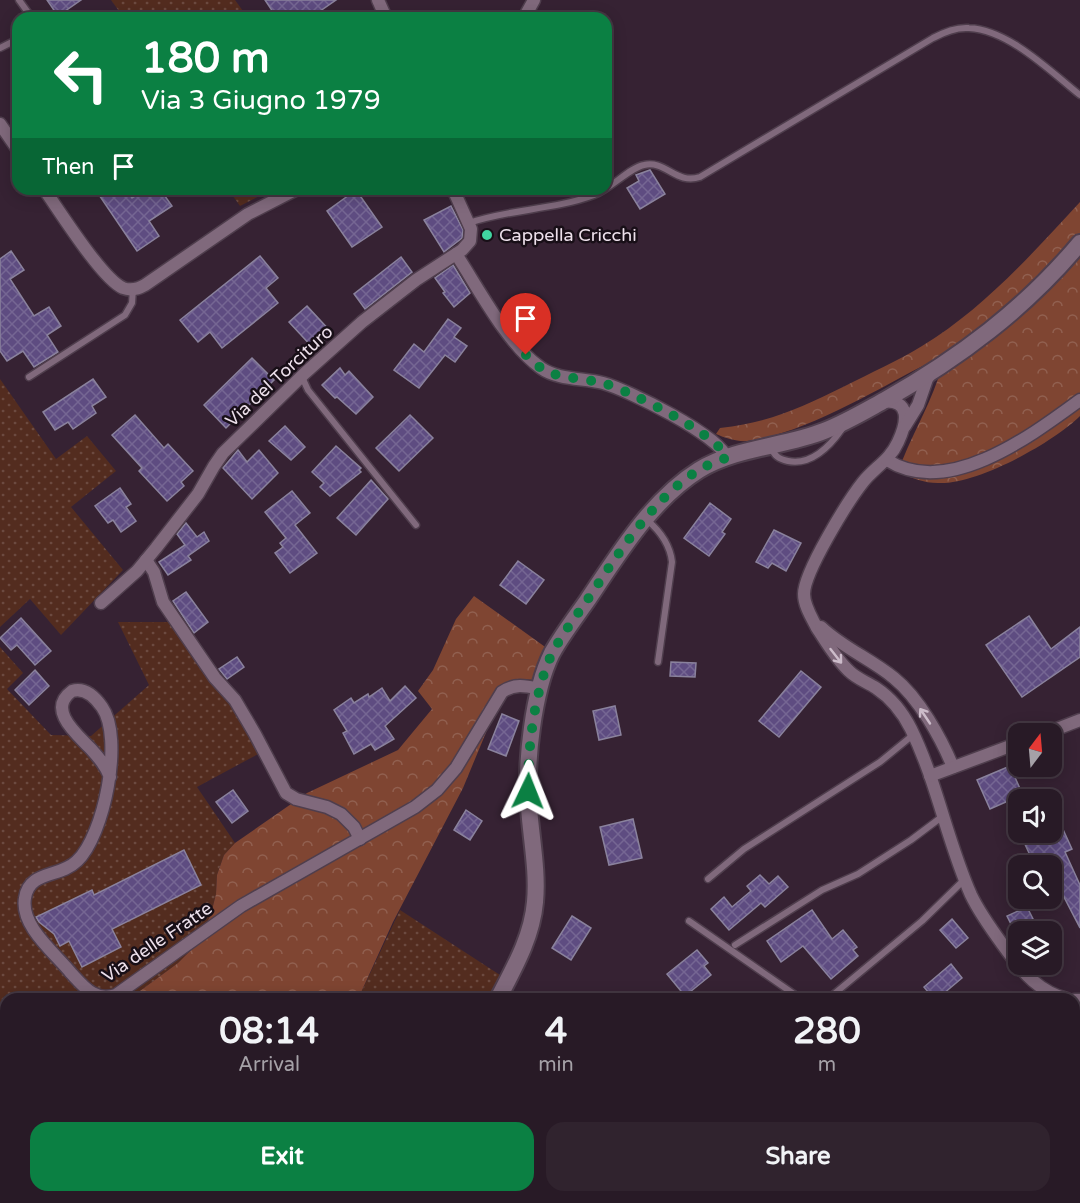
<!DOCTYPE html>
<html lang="en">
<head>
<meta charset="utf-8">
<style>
  body { margin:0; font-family:"Varela Round",sans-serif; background:#30232e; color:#f1f3f6; height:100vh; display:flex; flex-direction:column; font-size:22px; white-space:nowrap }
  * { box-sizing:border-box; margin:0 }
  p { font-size:20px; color:#a5a1a7 }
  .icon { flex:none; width:33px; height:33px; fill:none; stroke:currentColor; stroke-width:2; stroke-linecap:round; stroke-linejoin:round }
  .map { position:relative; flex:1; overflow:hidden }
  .sheet { position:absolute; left:0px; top:993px; width:1080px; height:210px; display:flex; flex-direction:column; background:#281a26; border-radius:18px 18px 0 0; box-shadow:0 3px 15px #0003,0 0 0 2px #443843 }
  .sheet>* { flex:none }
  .banner { position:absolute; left:12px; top:12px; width:600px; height:183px; border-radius:18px; box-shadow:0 3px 15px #0003,0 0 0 2px #443843; background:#0b8043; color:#fff; overflow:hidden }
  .needle { width:39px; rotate:16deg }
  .controls { position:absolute; left:1008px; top:723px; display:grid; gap:12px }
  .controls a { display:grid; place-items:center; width:54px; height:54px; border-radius:12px; background:#281a26; box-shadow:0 3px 15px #0003,0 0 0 2px #443843; font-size:30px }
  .pin { position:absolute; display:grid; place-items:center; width:51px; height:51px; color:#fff; margin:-62px -26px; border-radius:50% 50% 50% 0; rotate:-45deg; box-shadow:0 0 6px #0007 }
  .pin .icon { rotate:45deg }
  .me { position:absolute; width:66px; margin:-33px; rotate:2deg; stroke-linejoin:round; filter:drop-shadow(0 0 4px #0008) }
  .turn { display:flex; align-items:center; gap:21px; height:126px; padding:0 30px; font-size:27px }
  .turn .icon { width:78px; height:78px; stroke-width:2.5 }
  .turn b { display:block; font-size:42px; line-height:51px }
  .then { display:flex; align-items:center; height:57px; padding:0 30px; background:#0003; gap:12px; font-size:22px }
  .eta { display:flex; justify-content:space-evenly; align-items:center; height:102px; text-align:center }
  .eta b { font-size:36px; font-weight:800; line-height:42px }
  .primary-button { display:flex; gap:12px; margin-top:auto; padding:12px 30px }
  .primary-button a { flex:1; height:69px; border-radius:18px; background:#0b8043; color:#fff; font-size:24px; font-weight:800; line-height:69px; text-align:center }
  .primary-button a+a { background:#30232e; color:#f1f3f6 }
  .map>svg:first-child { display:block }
</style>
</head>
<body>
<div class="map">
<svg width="1080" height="1203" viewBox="0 0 1080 1203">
  <defs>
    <pattern id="green-dots" width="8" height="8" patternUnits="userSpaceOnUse" patternTransform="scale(1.5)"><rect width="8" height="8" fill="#532c1f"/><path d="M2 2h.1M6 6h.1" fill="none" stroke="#6c4a40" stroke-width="1.8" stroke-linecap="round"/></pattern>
    <pattern id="forest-crowns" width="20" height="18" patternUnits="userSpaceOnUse" patternTransform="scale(1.5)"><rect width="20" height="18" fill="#7f4532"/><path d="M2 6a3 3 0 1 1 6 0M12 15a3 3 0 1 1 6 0" fill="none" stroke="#916050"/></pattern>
    <pattern id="building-cross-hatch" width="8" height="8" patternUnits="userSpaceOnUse" patternTransform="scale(1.5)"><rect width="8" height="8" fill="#5e4c81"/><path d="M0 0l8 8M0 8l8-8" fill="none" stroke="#756693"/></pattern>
  </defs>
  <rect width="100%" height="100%" fill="#362233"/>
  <g fill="url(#green-dots)">
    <path d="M111,0H235L248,18H124Z"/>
    <path d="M228,189H273L240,206Z"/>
    <path d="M0,379L56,459L87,436L116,471L71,507L123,570L61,635L30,599L0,627Z"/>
    <path d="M118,622H169L236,711L260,753L197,787L235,843L224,855L217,875L216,894L211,914L196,945L178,963L129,999H6V1039L0,1042V647L23,673L7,689L51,735L91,736L149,685Z"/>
    <path d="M400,910L500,975L489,999H358Z"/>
    <path d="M6,1139V1197H213L199,1203H0V1140Z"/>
    <path d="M250,1197H357L354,1203H259Z"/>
  </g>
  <g fill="url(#forest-crowns)">
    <path d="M1080,202V416C1053,443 976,485 938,483C924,483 911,478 898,472C909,440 927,411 938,379L930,362C880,388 802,435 747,441C738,442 725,438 716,434L720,428C771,422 800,408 845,386C870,373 898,361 922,346C983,309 1032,254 1080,202Z"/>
    <path d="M474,596L548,649L536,680L517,679L507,682L463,788L393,922L358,999H129L178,963L196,945L211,914L216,894L217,875L224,855L235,843L307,793L398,750L432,709L418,691L433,670L456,619Z"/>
    <path d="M6,1039V1139L0,1140V1042Z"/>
  </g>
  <g fill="url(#building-cross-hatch)" stroke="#8a829d" stroke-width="1.5">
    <path d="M47,0H81L58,16Z"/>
    <path d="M265,0H336L310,18H277Z"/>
    <path d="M650,170L665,194L640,209L627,188L639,181L636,175Z"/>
    <path d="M95,189H126L132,198L146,189H160L172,206L149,221L159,236L137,251Z"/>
    <path d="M356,190L382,227L352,247L327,211Z"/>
    <path d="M451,206L463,230L462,238L444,252L424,220Z"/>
    <path d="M11,251L24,270L10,279L34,316L49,307L61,326L47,335L58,352L34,367L23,351L7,361L0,351V259Z"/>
    <path d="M260,256L278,278L266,288L278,303L222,348L210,332L198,342L180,320Z"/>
    <path d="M401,257L412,272L365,309L354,294Z"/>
    <path d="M453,265L470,293L454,307L443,293L445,292L435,278Z"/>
    <path d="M307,306L332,333L314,349L289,322Z"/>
    <path d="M448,319L461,328L454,337L467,346L455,362L445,355L419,388L394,370L414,344L424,352Z"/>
    <path d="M252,358L274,380L226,428L204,405Z"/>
    <path d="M340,368L345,375L349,371L373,397L356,414L337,397L335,398L322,385Z"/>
    <path d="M93,379L106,397L92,406L96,413L73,429L68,422L55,430L43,412Z"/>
    <path d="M135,415L164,448L168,444L193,471L181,482L184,486L167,501L139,471L142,468L112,435Z"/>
    <path d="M410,415L433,438L399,471L376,448Z"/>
    <path d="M285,426L305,447L291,460L269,441Z"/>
    <path d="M336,446L361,468L359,470L361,472L330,496L320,487L324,483L312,472Z"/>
    <path d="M238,450L247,462L259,450L278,473L252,499L223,468Z"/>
    <path d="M371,480L388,499L356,535L337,518Z"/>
    <path d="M120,488L131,504L126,507L136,521L121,532L113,520L108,523L95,506Z"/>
    <path d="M292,491L310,513L295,525L317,553L290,573L275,553L283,547L280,543L286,538L265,512Z"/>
    <path d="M710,503L731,519L722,532L725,534L709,556L684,538Z"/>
    <path d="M186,523L197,537L204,532L209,541L188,556L191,560L168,575L159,562L185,545L177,534Z"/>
    <path d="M774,530L801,543L786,571L772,563L768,568L756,562Z"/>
    <path d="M518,561L544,580L526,604L500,585Z"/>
    <path d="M186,592L208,622L194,633L173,601Z"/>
    <path d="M1029,616L1051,649L1080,627V657L1022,697L986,645Z"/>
    <path d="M21,618L51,651L35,665L17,645L11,650L0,638Z"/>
    <path d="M237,657L244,667L227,679L219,669Z"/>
    <path d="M671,662L696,663L695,677L670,676Z"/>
    <path d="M35,670L49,686L29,705L15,690Z"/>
    <path d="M801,671L821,687L779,737L759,721Z"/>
    <path d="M405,686L416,698L385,726L394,739L375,750L371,744L354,754L343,733L347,731L334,710L351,698L354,703L368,694L369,697L382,688L390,701Z"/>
    <path d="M615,706L621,735L599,740L593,711Z"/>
    <path d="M502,714L519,721L506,756L488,749Z"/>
    <path d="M1010,766L1025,800H1018V825L1008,801L990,809L977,780Z"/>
    <path d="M233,790L248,811L232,823L216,802Z"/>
    <path d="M466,810L482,821L470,840L454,830Z"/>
    <path d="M633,819L642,858L609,865L600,827Z"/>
    <path d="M1061,825L1072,849L1065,852L1080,885V928L1052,874V866H1035L1024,842L1044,832H1052V829Z"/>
    <path d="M184,850L201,885L112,929L121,947L82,967L69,941L60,946L54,934L39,922L36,917L92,890L94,895Z"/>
    <path d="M760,875L769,884L778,876L788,887L765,907L761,903L729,930L711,909L724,897L732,907L751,891L747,886Z"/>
    <path d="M1027,907L1033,919L1013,928L1007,916Z"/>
    <path d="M812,910L832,939L843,930L857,947L853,950L858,956L831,979L803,946L781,962L767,941Z"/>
    <path d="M572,916L591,928L571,960L552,948Z"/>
    <path d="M952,919L968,938L956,948L940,930Z"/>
    <path d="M697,950L708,963L704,966L711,975L685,996L667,974Z"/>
    <path d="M951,964L962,978L937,999H934L924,987Z"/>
  </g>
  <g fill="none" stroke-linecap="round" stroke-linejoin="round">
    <defs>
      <g id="lane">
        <path d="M19,0L32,18"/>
        <path d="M0,48L18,39"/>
        <path d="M469,223C509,209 554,210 594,195C612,188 629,168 644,165C666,160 676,185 700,177L933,38C944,32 956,27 969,28C1009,30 1050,71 1080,95"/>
        <path d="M29,377L125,315L132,303L133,289"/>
        <path d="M302,377L308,390L416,525"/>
        <path d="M771,447C774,456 779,459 788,461C812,466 830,446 842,429"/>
        <path d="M647,520C660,531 670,544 672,562L658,662"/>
        <path d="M708,879L744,849L880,762L913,735"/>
        <path d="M689,921L801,999"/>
        <path d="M735,945L822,890L858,874L911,840L943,816"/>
        <path d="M828,999L922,921L964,880"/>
        <path d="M899,1203V1197"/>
      </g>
      <g id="street">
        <path d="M378,0L386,18"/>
        <path d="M524,18L534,0"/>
        <path d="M0,124L18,150"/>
        <path d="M44,189C59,210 102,279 123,288C131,291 138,289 145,285L248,214L297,189"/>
        <path d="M456,254C479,289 507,344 541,368C558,380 583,378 603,383C628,390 719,435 727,458"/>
        <path d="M882,402C912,398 907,423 898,442C890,460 874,468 863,482C848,501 804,572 804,594C804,606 812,618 817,628C827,643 836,659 849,671C857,679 867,682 876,688C891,698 903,713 911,729C937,782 947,841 971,895C981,916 995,934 1008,952C1024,974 1040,992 1067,999"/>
        <path d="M905,426L918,405L927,379L932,372"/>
        <path d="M887,460C948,499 1032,435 1080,400"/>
        <path d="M146,560L154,572L163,602L215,678L235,700L255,734L286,793L296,799L327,807L341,814L354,827L360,839"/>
        <path d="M101,603L137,571L156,548L198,494L214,466L223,453L305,373L362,322L416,280L462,250L470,241L471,229L453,189"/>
        <path d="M821,627C843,648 871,659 894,678C919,698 941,738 953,767"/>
        <path d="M1044,734L1080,720"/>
        <path d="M930,776L1018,743"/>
        <path d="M110,777C106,766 99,758 91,749C78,735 46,710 72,691C85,687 95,697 102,707C124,738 104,836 77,861C60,878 29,870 25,898C20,926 55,953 71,973C84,987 95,1002 116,995L241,906L415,807L437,790L456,768L502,692C515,683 526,686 540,689"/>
        <path d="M1074,1000H1080"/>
      </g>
      <g id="secondary">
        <path d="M498,999C514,968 532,937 535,902C538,871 531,838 529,807C525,765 533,691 552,653C562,635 575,618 587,601C618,555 651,500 699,470C737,447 784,447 824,431C845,423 865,411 885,400C959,358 1025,309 1080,243"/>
        <path d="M365,1203L368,1197"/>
      </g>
    </defs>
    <use href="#lane" stroke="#4f3e4d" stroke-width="9"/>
    <use href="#street" stroke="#4f3e4d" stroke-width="15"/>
    <use href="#secondary" stroke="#4f3e4d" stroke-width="20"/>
    <use href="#lane" stroke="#80697c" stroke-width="6"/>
    <use href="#street" stroke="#80697c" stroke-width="12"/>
    <use href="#secondary" stroke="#80697c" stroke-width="16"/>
  </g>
  <defs><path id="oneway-shaft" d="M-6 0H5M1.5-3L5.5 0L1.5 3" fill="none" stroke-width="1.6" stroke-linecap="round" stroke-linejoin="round" transform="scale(1.5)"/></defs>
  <g stroke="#ccbcca">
    <use href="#oneway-shaft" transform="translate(836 656) rotate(52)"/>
    <use href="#oneway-shaft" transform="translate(925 716) rotate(-124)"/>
  </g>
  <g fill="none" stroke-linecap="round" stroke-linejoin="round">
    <path stroke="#0b8043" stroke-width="10" stroke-dasharray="0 18" d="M526,355C533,361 539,368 548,372C561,378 590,379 606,384C631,392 719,435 727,458C666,474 619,553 586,602C572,622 556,642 547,665C533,704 528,749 528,791"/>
  </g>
  <circle fill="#41d4a1" stroke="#180f17" stroke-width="2" cx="487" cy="235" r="6"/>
  <g text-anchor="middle" stroke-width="5" stroke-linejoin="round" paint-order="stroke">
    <g font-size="18" fill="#ede0eb" stroke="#180f17" text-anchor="start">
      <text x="499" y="241">Cappella Cricchi</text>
    </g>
    <g font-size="18" fill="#ede0eb" stroke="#180f17">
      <text transform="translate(279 376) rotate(-43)" y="6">Via del Torcituro</text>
      <text transform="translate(157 942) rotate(-34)" y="6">Via delle Fratte</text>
    </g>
  </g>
</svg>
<div class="controls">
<a><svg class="needle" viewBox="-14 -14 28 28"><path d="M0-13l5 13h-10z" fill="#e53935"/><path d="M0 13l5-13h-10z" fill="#a5a1a7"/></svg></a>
<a><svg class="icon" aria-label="sound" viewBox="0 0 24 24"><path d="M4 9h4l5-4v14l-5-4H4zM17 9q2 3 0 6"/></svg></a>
<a><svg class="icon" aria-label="search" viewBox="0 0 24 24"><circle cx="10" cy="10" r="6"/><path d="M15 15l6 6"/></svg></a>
<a><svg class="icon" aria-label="layers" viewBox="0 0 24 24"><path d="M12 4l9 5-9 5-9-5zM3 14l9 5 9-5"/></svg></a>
</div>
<div class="pin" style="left:526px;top:355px;background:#d93025"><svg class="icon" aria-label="arrive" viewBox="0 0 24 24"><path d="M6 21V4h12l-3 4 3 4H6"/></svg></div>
<svg class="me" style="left:528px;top:791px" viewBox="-20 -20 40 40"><path d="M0-17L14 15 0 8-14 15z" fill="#0b8043" stroke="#fff" stroke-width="4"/></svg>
<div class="banner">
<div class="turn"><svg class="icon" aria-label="left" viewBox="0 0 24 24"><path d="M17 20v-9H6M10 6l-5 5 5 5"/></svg><div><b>180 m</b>Via 3 Giugno 1979</div></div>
<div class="then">Then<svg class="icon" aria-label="arrive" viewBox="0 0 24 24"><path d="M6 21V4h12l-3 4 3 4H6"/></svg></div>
</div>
<section class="sheet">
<div class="eta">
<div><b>08:14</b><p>Arrival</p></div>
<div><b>4</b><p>min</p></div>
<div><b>280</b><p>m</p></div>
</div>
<div class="primary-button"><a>Exit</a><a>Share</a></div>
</section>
</div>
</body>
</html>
